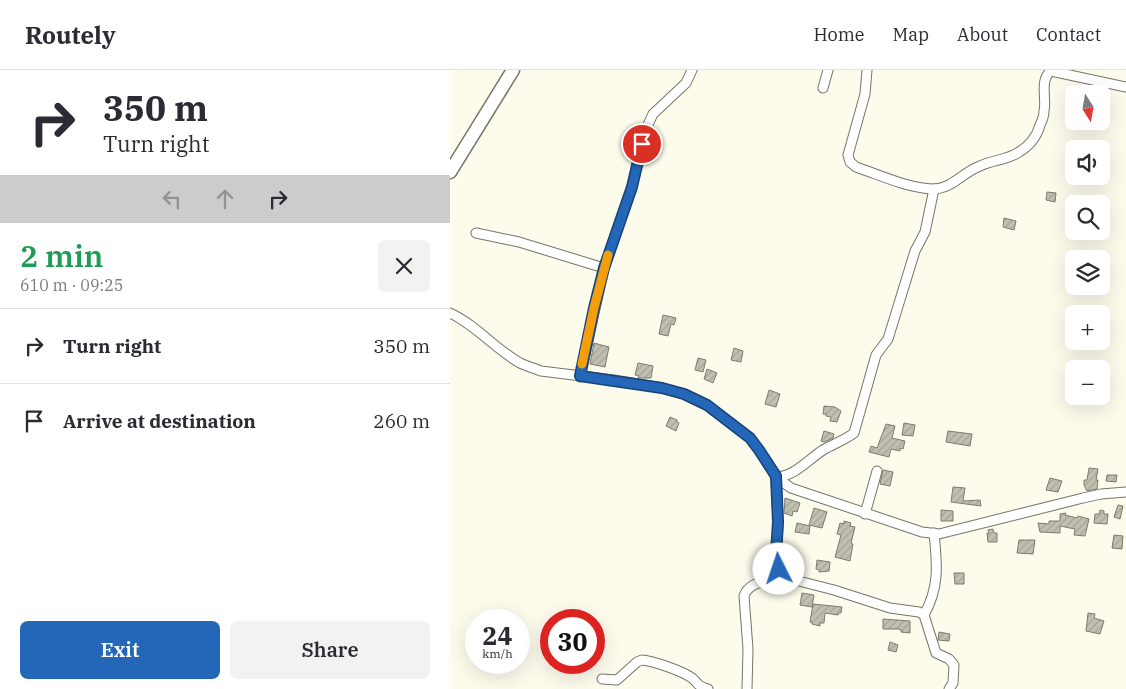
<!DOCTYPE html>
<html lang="en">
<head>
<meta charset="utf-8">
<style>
  body { margin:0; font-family:"IBM Plex Serif",serif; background:#f2f2f3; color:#2b2b33; height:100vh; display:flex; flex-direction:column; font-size:19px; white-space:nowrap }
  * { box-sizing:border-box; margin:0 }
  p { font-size:16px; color:#7c7c81 }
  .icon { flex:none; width:28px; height:28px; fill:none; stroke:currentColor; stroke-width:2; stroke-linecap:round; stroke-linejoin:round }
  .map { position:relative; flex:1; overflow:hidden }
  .details { display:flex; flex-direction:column; background:#fff; width:450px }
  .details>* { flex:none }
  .hud { background:#fff; color:#2b2b33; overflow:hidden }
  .needle { width:32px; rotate:169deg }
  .fabs { position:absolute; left:615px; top:15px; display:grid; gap:10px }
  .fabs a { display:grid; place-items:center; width:45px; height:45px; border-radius:8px; background:#fff; box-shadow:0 5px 20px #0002; font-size:25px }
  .speed { position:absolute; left:15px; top:539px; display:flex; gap:10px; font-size:25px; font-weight:700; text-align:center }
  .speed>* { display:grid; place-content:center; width:65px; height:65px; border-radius:50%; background:#fff; box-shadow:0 5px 20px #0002; line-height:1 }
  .speed small { font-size:12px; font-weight:400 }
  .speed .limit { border:8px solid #d22; background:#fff; color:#111 }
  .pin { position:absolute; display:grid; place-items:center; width:42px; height:42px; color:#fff; margin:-21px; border:2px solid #fff; border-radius:50%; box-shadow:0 1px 5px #0007 }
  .me { position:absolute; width:55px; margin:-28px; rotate:356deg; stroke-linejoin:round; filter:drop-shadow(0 0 4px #0008) }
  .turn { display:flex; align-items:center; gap:18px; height:105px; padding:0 20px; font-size:22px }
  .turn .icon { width:65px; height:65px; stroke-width:2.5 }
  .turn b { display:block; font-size:35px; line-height:42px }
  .lanes { display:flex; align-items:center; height:48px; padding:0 20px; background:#0003; justify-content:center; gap:25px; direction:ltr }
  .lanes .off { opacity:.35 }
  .round { display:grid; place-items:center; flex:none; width:52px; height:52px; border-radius:8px; background:#f2f2f3 }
  .summary { display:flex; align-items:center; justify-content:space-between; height:85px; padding:0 20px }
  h1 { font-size:30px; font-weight:600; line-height:38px; color:#1e9e55 }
  .button { display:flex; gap:10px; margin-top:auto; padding:10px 20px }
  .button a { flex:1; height:58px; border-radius:8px; background:#2467b8; color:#fff; font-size:20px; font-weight:600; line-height:58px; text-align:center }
  .button a+a { background:#f2f2f3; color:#2b2b33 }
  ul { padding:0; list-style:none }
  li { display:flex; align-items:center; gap:15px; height:75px; padding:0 20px; border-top:1px solid #e1e1e2 }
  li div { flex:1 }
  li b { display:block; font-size:19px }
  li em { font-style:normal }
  header { display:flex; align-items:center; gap:30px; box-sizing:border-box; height:70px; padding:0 25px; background:#fff; border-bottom:1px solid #e1e1e2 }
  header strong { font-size:24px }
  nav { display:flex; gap:28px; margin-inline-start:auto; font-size:18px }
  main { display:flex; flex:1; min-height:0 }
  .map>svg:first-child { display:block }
</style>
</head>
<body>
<header>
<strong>Routely</strong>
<nav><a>Home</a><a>Map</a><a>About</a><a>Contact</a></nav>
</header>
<main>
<section class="details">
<div class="hud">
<div class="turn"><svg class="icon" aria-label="right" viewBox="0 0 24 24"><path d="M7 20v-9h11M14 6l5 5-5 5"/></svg><div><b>350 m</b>Turn right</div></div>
<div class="lanes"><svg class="icon off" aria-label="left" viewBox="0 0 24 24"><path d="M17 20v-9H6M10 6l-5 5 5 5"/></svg><svg class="icon off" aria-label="ahead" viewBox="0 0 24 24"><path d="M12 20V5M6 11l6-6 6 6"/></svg><svg class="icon" aria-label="right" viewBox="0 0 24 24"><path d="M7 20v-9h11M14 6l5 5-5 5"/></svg></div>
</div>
<div class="summary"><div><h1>2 min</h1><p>610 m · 09:25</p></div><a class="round"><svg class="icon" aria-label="close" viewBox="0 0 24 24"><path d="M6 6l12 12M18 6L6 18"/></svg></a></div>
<ul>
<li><svg class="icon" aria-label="right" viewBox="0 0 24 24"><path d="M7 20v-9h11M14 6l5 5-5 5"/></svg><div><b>Turn right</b></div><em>350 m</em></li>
<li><svg class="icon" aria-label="arrive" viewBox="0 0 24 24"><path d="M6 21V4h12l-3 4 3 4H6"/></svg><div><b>Arrive at destination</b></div><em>260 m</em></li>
</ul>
<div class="button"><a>Exit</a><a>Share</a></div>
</section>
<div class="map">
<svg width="676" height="619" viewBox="0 0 676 619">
  <defs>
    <pattern id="building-hatch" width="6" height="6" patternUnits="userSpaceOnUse" patternTransform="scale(1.25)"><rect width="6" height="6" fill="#c0bfb1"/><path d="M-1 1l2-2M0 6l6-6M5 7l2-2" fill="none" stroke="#a5a498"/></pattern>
  </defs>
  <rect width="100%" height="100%" fill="#fcfbec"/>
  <g fill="url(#building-hatch)" stroke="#7c7b6e">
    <path d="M597,122L606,123L605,132L596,130Z"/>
    <path d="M554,148L566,151L564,160L553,157Z"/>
    <path d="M213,245L226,248L224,255L221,254L218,266L209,264Z"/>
    <path d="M144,273L159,277L155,297L140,294Z"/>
    <path d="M284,278L293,281L291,292L281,290Z"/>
    <path d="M248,288L256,290L253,302L245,300Z"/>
    <path d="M188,293L203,296L201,308H188L189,306L185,305Z"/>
    <path d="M257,299L267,303L263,313L254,309Z"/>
    <path d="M319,320L330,324L326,337L315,334Z"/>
    <path d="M374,336L385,337L391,341L387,352L380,351L381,347L376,346V344H373Z"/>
    <path d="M220,347L227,350V352L229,353L226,361L216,356Z"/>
    <path d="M454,353L465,355L463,366L452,365Z"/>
    <path d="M436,354L445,356L442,368L455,371L453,379L450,378V381L441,379L439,387L419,382L421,376L427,378Z"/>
    <path d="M374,361L384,364L383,368L374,372L371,371Z"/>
    <path d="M498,361L522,364L520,376L496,372Z"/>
    <path d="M639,398L648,399L646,410H648L647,419L637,421L634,415V410H637Z"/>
    <path d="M433,400L443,402L440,416L430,414Z"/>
    <path d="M657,405H667L666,412L656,411Z"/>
    <path d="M600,408L612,411L608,422L596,420Z"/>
    <path d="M503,417L515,418L513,431L530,430L531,436L501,432Z"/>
    <path d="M335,428L350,433L347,442L343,441L342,446L334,443Z"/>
    <path d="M668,435L673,436L670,449L664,447Z"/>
    <path d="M364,438L377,442L372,458L359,455Z"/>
    <path d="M491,440L503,441V451H491Z"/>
    <path d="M650,440L654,441V444H658L657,454L644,453L645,444H649Z"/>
    <path d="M616,443L615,445L627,448L628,446L639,449L635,466L624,465L625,459L610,456V463L590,462L588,453L599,454V451H610V444Z"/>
    <path d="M394,451L401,453L400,456L405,457L401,473L403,474L400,491L385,487L391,465L387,464L390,453L394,454Z"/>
    <path d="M347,453L360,456L359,464L345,462Z"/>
    <path d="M543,459L544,463H547V472H538L537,463L539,464L538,460Z"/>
    <path d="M664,465L673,466L672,479L662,478Z"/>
    <path d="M569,470H585L583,484L567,483Z"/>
    <path d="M367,490L380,492L379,501L369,502V500L366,499Z"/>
    <path d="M504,503H514V514H505Z"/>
    <path d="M352,523L364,525L362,537L350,535Z"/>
    <path d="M363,534L392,537L391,543H389L388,545L375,543L374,553H370V556L362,554V552H360Z"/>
    <path d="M638,543L645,544L644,548L654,551L650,564L636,561Z"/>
    <path d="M433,549L460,551V563L451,562V560L449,559H433Z"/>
    <path d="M489,562L500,564L499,571L488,570Z"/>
    <path d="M440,572L448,575L446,582L438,580Z"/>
  </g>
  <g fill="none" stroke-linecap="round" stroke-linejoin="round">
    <defs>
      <g id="minor">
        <path d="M417,0L415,24L398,85L400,92L406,97C430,105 457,118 483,119C502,119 513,102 530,96C542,90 558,90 569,82C579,76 587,66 590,55C592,51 594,46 594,41C597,29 589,10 601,1L676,17"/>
        <path d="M373,18L378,0"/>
        <path d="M484,119L475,162L465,181L438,269L426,285L404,363C395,370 383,374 373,380C359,389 344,407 326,407L328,452L327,483L330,505L333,507L384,520L440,538L469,542L474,545L486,583L499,589L504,595L503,613L499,619"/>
        <path d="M26,163L69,172L154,198"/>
        <path d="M0,243C26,255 45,279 70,293C76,296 84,298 91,301L164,310L212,318L234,324L257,335L300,368L309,380L326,407L341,418L472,462L489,464L633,428L651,424L676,422"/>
        <path d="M130,307L154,198L182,117L195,61L203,44L236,13L242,0"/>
        <path d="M415,444L427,401"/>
        <path d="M474,545C490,517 487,493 484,463"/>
        <path d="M152,609L167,610L187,592L192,590C204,591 232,601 242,608C250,615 246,615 258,619"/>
        <path d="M297,619L298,579L294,526C299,511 318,512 330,505"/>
      </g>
      <path id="highway" d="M0,102L63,0"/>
    </defs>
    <use href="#minor" stroke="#777568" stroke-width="11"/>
    <use href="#highway" stroke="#777568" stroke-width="15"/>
    <use href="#minor" stroke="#fff" stroke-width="9"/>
    <use href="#highway" stroke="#fff" stroke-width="12"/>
  </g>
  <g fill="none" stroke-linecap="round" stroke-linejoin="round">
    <defs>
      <path id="route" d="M192,74L182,117L154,198L144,238L130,306L212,318L234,324L257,335L300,368L309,380L326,406L328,452L326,483L329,499"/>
    </defs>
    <use href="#route" stroke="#174378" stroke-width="12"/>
    <use href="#route" stroke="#2467b8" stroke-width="9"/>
    <path stroke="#f59e0b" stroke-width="9" d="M132,294L144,238L158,185"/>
  </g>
</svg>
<div class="fabs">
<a><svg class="needle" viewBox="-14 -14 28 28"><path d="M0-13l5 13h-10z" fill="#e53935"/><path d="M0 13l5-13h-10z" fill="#7c7c81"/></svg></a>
<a><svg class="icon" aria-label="sound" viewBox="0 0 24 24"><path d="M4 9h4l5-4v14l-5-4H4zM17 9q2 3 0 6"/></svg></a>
<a><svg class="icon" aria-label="search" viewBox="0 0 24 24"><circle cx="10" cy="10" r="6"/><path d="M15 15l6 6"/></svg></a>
<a><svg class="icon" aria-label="layers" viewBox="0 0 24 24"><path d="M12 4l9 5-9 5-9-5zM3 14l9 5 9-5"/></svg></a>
<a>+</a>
<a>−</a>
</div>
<div class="speed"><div>24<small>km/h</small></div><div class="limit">30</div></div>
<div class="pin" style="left:192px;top:74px;background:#d93025"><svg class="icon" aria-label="arrive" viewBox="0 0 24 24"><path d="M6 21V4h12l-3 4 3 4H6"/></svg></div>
<svg class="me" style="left:329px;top:499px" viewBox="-20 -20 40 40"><circle r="19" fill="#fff"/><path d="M0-13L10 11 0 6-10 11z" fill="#2467b8"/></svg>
</div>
</main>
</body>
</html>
